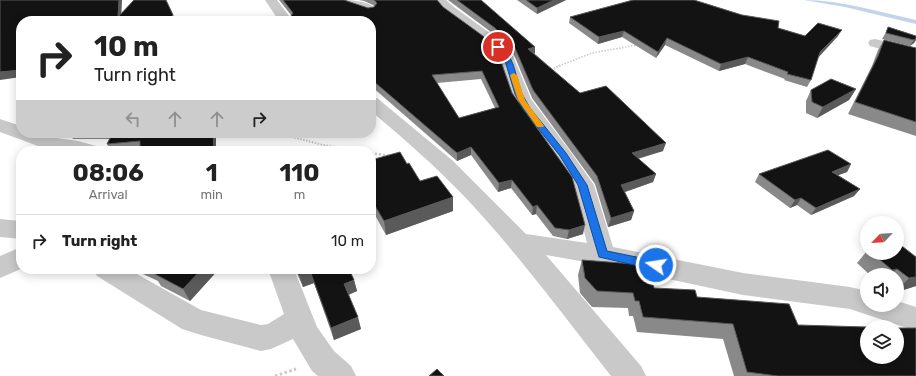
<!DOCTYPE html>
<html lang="en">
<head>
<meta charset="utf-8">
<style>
  body { margin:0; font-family:Rubik,sans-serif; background:#f2f2f2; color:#222; height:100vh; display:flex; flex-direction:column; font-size:15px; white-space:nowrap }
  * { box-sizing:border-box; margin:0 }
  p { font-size:13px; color:#767676 }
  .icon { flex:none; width:22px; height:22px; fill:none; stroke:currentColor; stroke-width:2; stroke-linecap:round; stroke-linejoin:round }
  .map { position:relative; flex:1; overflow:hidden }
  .panel { position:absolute; left:16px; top:146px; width:360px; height:128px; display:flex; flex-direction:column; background:#fff; border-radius:16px; box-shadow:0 2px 10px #0003 }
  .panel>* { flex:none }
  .hud { position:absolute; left:16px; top:16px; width:360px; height:122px; border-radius:16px; box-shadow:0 2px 10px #0003; background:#fff; color:#222; overflow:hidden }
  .needle { width:26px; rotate:245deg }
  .tools { position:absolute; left:860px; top:216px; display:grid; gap:8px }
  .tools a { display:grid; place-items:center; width:44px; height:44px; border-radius:50%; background:#fff; box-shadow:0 2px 10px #0003; font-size:20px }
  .pin { position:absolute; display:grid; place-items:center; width:34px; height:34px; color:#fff; margin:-17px; border:2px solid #fff; border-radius:50%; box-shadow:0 1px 4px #0007 }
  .me { position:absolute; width:44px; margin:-22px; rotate:283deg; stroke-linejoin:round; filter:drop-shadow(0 0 3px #0008) }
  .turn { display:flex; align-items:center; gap:14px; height:84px; padding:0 12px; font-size:18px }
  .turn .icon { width:52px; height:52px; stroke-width:2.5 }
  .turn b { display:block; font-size:28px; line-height:34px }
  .lanes { display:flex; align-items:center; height:38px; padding:0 12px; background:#0003; justify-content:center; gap:20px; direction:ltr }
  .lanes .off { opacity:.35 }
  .eta { display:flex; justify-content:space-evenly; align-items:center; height:68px; text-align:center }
  .eta b { font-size:24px; font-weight:700; line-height:28px }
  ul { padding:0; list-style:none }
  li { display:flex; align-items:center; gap:12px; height:52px; padding:0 12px; border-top:1px solid #e0e0e0 }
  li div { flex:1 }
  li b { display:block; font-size:15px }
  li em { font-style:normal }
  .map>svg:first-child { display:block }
</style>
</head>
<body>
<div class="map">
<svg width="916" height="376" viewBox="0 0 916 376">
  <rect width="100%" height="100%" fill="#fff"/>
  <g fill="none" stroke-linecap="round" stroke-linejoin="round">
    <path fill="#c2d3ec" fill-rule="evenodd" d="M804,0C841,0 879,12 916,20V24L845,7Z"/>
    <path stroke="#c9c9c9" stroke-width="1.5" stroke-dasharray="1.5 1.5" stroke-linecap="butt" d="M559,66L592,53L637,45"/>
    <g stroke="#c9c9c9" stroke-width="2" stroke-dasharray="1.5 1.5" stroke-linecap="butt">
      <path d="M551,70L561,65"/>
      <path d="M277,133L323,145L341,148"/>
    </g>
    <g stroke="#c9c9c9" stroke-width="2.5" stroke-dasharray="2 2" stroke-linecap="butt">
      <path d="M335,147L360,151"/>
      <path d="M371,153L390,156"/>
    </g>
    <path stroke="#c9c9c9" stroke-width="3" stroke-dasharray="2.5 2.5" stroke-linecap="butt" d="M275,376L296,369"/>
    <g fill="#c9c9c9" fill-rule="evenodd">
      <path d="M265,0H277L293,21H279Z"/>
      <path d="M337,0C349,0 368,0 376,9L374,12L369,13L338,3Z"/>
      <path d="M433,0H446L454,7L494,36L513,56L531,99L570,151L594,185L613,247L743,273L850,287L867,291V305H897V301L916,307V331L850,309L743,295L603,265L546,255L641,366L646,376H611C563,315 517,252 463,195C434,165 403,138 371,111V97L377,98L452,160L526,234L587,243L572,185L513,100L498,57L484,42L444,13Z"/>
      <path d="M875,39L916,49V59L870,46L868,43L870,40Z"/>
      <path d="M0,119L21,126V133H38L50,137L78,141L100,147L103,151H62L46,149L0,132Z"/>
      <path d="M0,219L21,221V239L0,237Z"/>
      <path d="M21,247V269L0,278V256Z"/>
      <path d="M93,269H128L201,310L261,325L268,324L284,314L268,269H294L317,327L334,351L351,366L356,376H318L312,371L293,339L271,349L261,351L201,335L182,329L97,276Z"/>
    </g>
  </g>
  <g fill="#898989" fill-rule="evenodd">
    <path d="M279,0H344L368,8L374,7V6L373,5L364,1L359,0H437L512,93L583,234L567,239L553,236L536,214L532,215L511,188L498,192L471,155L457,161L371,86V21H292L291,15ZM481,79L495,108L459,118L437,83Z"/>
    <path d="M448,0H481L535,54L580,93L663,151L638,159L656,174L653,182L625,192L634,211L631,220L608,227L595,184L532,98L514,55L495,35Z"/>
    <path d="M517,0H566L537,14Z"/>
    <path d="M570,17L778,28L805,36H838L818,57L811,80L807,87L784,80L785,79L745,64L719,71L665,45L656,58L622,37L598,44L569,23Z"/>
    <path d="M888,27L916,36L914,43L910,46L882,39L885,34Z"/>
    <path d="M884,40L916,48V136L848,114L872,66L878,50Z"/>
    <path d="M856,89L849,100L817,118L806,113V101L811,90Z"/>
    <path d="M70,133H216V151H140V149L111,151L107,144L109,139H73Z"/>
    <path d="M371,160L407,164L420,181L453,197V211L386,235L371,208Z"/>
    <path d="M851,164L847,172L838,175L860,189L854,196L811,215L797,205L790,208L755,182L759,174Z"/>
    <path d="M867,251V253H897L916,286L897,292V275H870L857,263Z"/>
    <path d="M582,260L654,288L697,297L798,325L916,376H734L723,339L637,332L633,316H629L628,308L592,307L580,293L578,275Z"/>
    <path d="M132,269H219L190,301L161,286L158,281Z"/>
    <path d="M295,269H349L354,280L357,291L349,295L361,329L334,340L314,283L303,287Z"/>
  </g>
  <g fill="#5a5a5a">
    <path d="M119,0H122L121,21L118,17Z"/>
    <path d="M554,0H566L537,14V8Z"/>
    <path d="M173,15L175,21H170Z"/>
    <path d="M842,30L838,36L817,59L820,52Z"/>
    <path d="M624,31L622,37L598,44L599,37Z"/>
    <path d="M667,38L665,45L656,58L658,52Z"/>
    <path d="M916,38V40L914,43L910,46L914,40Z"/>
    <path d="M535,47V54L528,49Z"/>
    <path d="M748,57L745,64L719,71L721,64Z"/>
    <path d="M21,70V77L0,80V72Z"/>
    <path d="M856,89L849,100L817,118L823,107Z"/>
    <path d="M375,112L376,120L371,121V113Z"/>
    <path d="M213,133H216V151H214Z"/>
    <path d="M666,143L663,151L629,161L632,153Z"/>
    <path d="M471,147V155L457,161V153Z"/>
    <path d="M851,164L847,172L828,179L832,172Z"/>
    <path d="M656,174L653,182L619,194L621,185Z"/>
    <path d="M512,180L511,188L498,192L499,183Z"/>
    <path d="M860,189L854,196L811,215L816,208Z"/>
    <path d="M453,197V211L386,235L384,221Z"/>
    <path d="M801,198L797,205L790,208L795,200Z"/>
    <path d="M537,205L536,214L532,215L533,207Z"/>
    <path d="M634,211L631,220L608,227L611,218Z"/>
    <path d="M585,225L583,234L567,239L569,230Z"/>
    <path d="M202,269H219L190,301L183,289Z"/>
    <path d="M897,269L891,275H887L892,270Z"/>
    <path d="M310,271L314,283L303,287L299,275Z"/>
    <path d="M916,277V286L897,292V291L909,278Z"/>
    <path d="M354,280L357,291L347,295L344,284Z"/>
    <path d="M358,317L361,329L334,340L331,328Z"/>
  </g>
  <g fill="#131313" stroke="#5a5a5a" fill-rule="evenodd">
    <path d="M0,0H119L118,17L134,0H166L173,15L170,21H21V70L0,72Z"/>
    <path d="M283,0H344L368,8L374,7L377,3L374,0H437L443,7L483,36L497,50L512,93L572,177L585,225L569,230L555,228L537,205L533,207L512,180L499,183L471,147L457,153L371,79V21H294L291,16L293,13ZM482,71L499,107L459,118L432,75Z"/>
    <path d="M457,0H481L535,47L528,49L580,93L606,86L666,143L632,153L656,174L621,185L634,211L611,218L597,176L533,90L515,48L495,28Z"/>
    <path d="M526,0H554L537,8Z"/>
    <path d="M633,0H694L742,15L779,21L778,28L805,36L818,23L842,30L820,52L811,80L787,74L788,72L748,57L721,64L667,38L658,52L624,31L599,37L570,17Z"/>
    <path d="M888,27L916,36V38L914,40L886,33Z"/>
    <path d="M884,40L916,48V122L855,102L878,56Z"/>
    <path d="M831,79L856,89L823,107L812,102L811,90Z"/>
    <path d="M371,106L375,112L371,113Z"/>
    <path d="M113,133H213L214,151H140V141L107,144Z"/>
    <path d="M266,149L267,151H259Z"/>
    <path d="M828,150L851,164L832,172L860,189L816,208L801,198L795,200L759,174Z"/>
    <path d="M400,152L407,164L409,163L420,181L437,176L453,197L384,221L371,199V160Z"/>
    <path d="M897,243H898L916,257V277L909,278L897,269L892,270L872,253H897Z"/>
    <path d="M582,260L648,265L654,288L695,290L697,297L789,304L798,325L867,327V357H897V328H916V376H778L747,372L733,324L643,317L639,301H635L633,293L597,291L585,278Z"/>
    <path d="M151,269H202L183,289L153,273L155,271Z"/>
    <path d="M296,269H349L354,280L344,284L358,317L331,328L310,271L299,275Z"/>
    <path d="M437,369L444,376H429Z"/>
  </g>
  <path fill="#1a73e8" stroke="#114b97" d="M496,46H500L508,54L513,64L522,94L530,108L566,153L587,185L607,251L656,261L660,262L661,265L660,268L656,270L599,257L578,185L560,156L523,109L515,94L506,64L503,56L495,47Z"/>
  <path fill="#f59e0b" d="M514,73L517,75L525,100L544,126L543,127H537L518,100L510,75Z"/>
</svg>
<div class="tools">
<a><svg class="needle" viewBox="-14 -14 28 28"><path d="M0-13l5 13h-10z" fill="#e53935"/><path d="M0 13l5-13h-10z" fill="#767676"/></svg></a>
<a><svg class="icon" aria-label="sound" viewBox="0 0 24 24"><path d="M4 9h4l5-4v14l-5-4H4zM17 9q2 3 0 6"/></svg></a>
<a><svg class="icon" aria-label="layers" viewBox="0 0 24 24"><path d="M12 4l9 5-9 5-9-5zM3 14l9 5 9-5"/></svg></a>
</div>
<div class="pin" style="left:498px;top:47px;background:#d93025"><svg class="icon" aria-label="arrive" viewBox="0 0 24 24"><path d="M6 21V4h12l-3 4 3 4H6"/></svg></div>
<svg class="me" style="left:656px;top:265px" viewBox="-20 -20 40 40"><circle r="17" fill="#1a73e8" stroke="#fff" stroke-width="3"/><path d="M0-11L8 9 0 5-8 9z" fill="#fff"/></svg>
<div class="hud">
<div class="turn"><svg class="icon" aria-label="right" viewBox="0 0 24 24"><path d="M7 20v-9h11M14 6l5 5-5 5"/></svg><div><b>10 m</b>Turn right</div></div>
<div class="lanes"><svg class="icon off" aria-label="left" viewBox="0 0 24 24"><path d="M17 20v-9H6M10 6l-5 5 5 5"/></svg><svg class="icon off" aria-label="ahead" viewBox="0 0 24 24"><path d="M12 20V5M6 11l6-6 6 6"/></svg><svg class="icon off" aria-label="ahead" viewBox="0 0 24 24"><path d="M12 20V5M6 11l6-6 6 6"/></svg><svg class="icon" aria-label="right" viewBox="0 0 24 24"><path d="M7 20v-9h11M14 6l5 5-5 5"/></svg></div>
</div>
<section class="panel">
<div class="eta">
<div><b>08:06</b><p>Arrival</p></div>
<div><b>1</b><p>min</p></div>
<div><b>110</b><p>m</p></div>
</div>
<ul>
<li><svg class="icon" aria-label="right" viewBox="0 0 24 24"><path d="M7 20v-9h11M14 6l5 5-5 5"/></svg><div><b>Turn right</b></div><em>10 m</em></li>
</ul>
</section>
</div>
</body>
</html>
